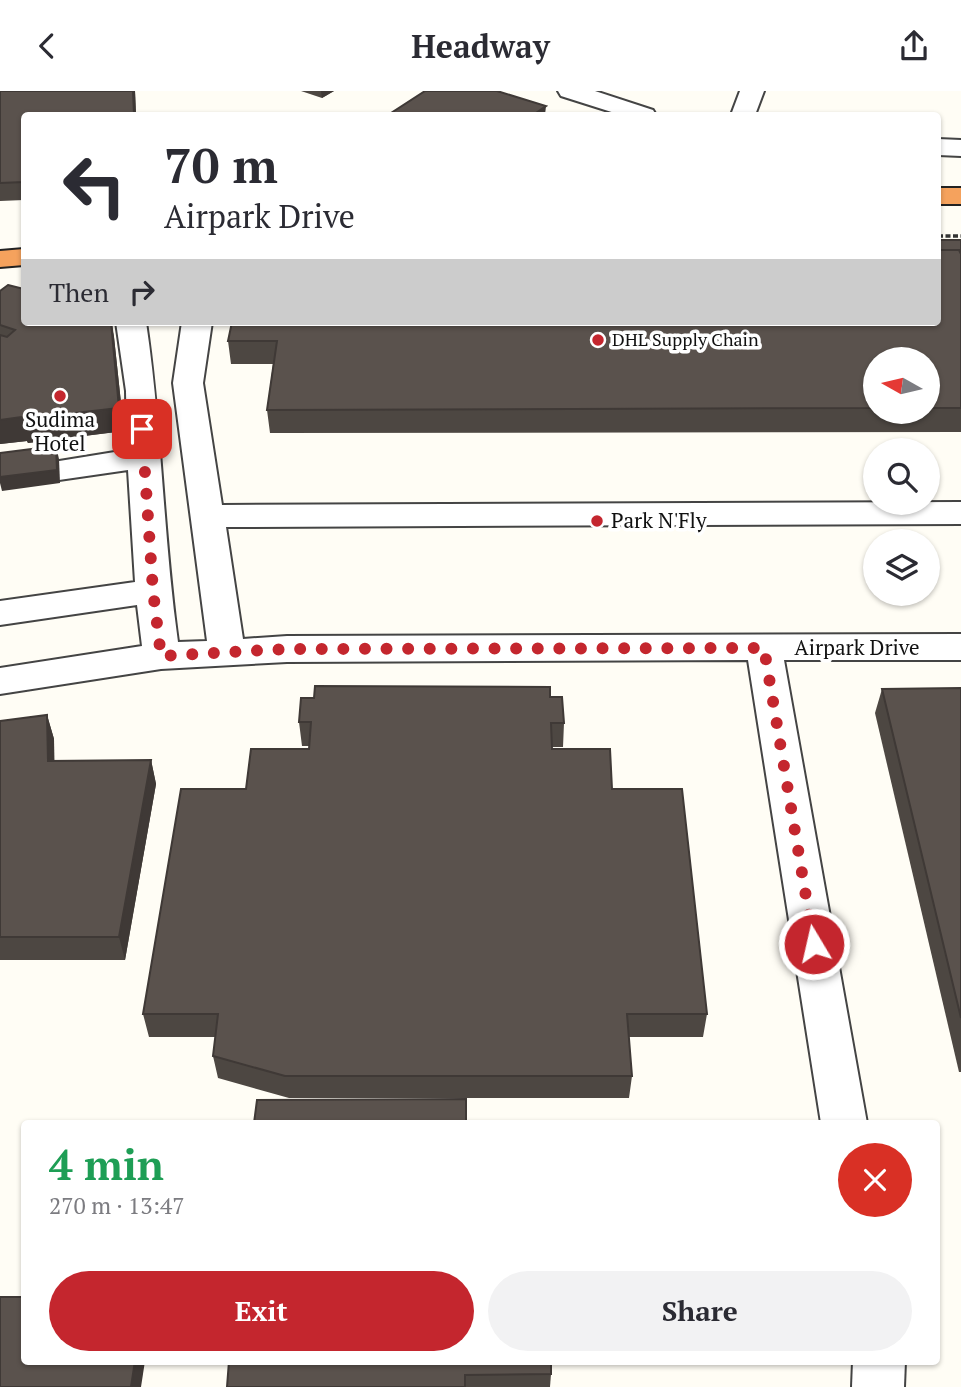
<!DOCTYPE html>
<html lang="en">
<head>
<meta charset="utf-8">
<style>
  body { margin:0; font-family:"PT Serif",serif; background:#f2f2f3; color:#2b2b33; height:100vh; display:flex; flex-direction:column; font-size:26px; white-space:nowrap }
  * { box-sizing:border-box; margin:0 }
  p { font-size:23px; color:#7c7c81 }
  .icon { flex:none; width:38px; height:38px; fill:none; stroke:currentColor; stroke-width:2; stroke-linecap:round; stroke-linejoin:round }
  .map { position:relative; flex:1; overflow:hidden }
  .side { position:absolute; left:21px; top:1029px; width:919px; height:245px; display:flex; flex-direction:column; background:#fff; border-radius:7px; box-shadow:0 2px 5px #0004 }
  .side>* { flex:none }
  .banner { position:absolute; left:21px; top:21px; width:920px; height:214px; border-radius:7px; box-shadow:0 2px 5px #0004; background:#fff; color:#2b2b33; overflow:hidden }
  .needle { width:46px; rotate:278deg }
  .tools { position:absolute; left:863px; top:256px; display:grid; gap:14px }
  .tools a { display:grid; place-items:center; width:77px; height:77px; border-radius:50%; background:#fff; box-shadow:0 2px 5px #0004; font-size:35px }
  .pin { position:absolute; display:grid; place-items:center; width:60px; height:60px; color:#fff; margin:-30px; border-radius:14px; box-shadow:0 4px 10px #0006 }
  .me { position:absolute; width:77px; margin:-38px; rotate:351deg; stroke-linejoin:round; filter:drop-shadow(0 0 5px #0008) }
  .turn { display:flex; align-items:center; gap:24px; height:147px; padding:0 28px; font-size:32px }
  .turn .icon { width:91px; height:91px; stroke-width:2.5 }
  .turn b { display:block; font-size:49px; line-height:60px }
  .then { display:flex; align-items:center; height:66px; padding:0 28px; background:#0003; gap:14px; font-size:26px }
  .round { display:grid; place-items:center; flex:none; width:74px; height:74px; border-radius:37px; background:#f2f2f3 }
  .headline { display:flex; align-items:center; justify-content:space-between; height:119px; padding:0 28px }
  h1 { font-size:42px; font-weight:700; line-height:52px; color:#1e9e55 }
  .primary-button { display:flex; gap:14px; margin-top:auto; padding:14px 28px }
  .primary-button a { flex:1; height:80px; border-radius:42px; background:#c4262e; color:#fff; font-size:28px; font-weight:700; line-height:80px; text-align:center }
  .primary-button a+a { background:#f2f2f3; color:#2b2b33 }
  header { display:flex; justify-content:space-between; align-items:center; height:91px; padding:0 28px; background:#fff; font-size:32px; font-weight:700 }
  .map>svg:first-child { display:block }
</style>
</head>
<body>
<header><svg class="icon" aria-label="back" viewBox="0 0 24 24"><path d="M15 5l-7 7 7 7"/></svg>Headway<svg class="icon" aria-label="share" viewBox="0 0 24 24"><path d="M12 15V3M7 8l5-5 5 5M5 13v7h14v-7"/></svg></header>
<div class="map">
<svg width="961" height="1296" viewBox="0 0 961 1296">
  <rect width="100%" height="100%" fill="#fffdf5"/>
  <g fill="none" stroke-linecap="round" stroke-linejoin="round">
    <defs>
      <g id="minor">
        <path d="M558,0H595L653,19L656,24H621L561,5Z"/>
        <path d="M740,0H764L755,24H731Z"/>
        <path d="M938,48L961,49V65L938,64Z"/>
        <path d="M116,231H146C162,337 163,445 178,551L207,550L173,292L182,231H212L203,292L222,414L961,411V433L226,436L243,548L287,545L961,543V569H784L867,1032H821L748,569L287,571L161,578L0,603V577L142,555L137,514L0,534V510L135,491L128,379L59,389L47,386L43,379L47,372L127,359L126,300Z"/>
        <path d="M853,1270H905L904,1296H852Z"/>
      </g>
      <g id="highway">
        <rect x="938" y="97" width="23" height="16"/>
        <path d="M24,158V174L0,176V160Z"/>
      </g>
    </defs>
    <use href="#minor" stroke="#444" stroke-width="4"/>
    <use href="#highway" stroke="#222" stroke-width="4"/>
    <path stroke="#333" stroke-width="3.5" stroke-dasharray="5 2.5" stroke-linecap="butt" d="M938,145H961"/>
    <use href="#minor" fill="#fff" fill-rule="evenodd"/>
    <use href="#highway" fill="#f5a25d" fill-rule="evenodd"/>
  </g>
  <g fill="#4d4742" fill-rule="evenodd">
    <path d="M0,0H135L136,24H24V109L0,110Z"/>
    <path d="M301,0H334L322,7Z"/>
    <path d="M961,149V341L270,342L267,319L273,273H231L228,250ZM875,268H928V320H875Z"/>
    <path d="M0,200L24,231H112L114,246L124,340L28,352L27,350L0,353Z"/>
    <path d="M961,597V981H959L875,622L882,598Z"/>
    <path d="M550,606L564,632L563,656H552V658L612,698L707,923L703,946H628L632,985L629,1007H289L218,987L213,965L216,946H149L143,923L246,698L309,658V655H302L299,631Z"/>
    <path d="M47,624L54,648V670L151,669L156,693L125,869H0V630Z"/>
    <path d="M229,1270L551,1283L550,1296H227Z"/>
  </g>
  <g fill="#3f3936">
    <path d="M133,0H135L136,24H134Z"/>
    <path d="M321,0H334L322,7Z"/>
    <path d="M546,15L545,24H533Z"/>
    <path d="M111,231L114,246L124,340L28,352L27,350L0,353V329Z"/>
    <path d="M56,355L59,368L60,392L2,400L0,392V386Z"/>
    <path d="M47,624L54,648L55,694L48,670Z"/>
    <path d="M151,669L156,693L125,869L119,846Z"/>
    <path d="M135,1270H145L141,1296H131Z"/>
  </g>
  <g fill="#5a524d" stroke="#3f3936" stroke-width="2">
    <path d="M0,0H133L134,24H24V91L0,92Z"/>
    <path d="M425,0H497L546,15L533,24H388Z"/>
    <path d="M938,149H961V163L959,159H938Z"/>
    <path d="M938,159H959L961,163V317H928V268H875V317L267,319L277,250H228L232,231H938Z"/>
    <path d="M8,194L24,198V231H111L119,317L22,328L21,326L0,329V244L7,246L15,239L0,234V200Z"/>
    <path d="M56,355L57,379L0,386V362Z"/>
    <path d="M315,595L550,596V606H562L564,632H551L552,658H610L612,698H682L707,923H627L632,985H285L213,965L218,923H143L181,698H246L251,658H309L311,631H299L301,607H314Z"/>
    <path d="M961,597V927L882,598Z"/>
    <path d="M47,624L48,670L151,669L119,846H0V630Z"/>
    <path d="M466,1008V1032H254L257,1009Z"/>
    <path d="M0,1206H24V1270H135L131,1296H0Z"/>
    <path d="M229,1270H551V1283L465,1284V1296H227Z"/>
  </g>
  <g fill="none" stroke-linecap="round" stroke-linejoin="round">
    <path stroke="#c4262e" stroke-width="12" stroke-dasharray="0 21.6" d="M142,338L153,500L161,565L286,558L764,557L814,853"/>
  </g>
  <g fill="#c4262e" stroke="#fff" stroke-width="2.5">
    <circle cx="598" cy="249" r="7"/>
    <circle cx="60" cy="305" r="7"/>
    <circle cx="597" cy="430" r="7"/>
  </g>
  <g text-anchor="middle" stroke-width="7" stroke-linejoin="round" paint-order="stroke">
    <g font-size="18" fill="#111" stroke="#fff" text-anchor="start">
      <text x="612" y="255">DHL Supply Chain</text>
    </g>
    <g font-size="21" fill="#111" stroke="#fff">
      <text x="60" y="336">Sudima<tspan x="60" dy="24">Hotel</tspan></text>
      <text x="611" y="437" text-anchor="start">Park N'Fly</text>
    </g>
    <g font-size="21" fill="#111" stroke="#fff">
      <text x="857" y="564">Airpark Drive</text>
    </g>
  </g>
</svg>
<div class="tools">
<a><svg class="needle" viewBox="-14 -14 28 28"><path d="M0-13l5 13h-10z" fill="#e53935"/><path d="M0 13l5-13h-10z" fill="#7c7c81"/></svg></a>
<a><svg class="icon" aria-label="search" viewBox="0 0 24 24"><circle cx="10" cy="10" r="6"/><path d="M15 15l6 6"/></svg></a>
<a><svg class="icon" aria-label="layers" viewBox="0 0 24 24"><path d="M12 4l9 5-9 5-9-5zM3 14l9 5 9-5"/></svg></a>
</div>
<div class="pin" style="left:142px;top:338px;background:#d93025"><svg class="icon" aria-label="arrive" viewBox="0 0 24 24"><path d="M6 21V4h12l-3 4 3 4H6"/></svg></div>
<svg class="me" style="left:814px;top:853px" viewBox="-20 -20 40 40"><circle r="17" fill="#c4262e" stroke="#fff" stroke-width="3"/><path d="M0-11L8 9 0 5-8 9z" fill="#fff"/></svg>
<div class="banner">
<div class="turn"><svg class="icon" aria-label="left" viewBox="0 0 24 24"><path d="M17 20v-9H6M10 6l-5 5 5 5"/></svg><div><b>70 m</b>Airpark Drive</div></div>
<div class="then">Then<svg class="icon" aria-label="right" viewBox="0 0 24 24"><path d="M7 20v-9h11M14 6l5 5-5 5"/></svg></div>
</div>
<section class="side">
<div class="headline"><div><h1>4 min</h1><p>270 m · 13:47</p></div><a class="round" style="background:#d93025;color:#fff"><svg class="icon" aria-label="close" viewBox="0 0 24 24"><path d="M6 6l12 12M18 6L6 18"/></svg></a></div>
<div class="primary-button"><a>Exit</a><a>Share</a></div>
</section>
</div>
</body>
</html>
